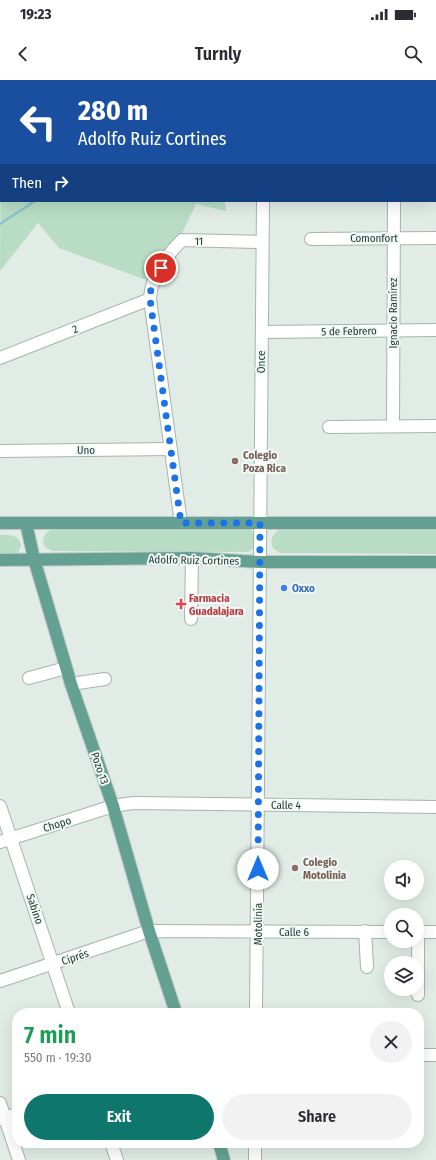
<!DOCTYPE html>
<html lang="en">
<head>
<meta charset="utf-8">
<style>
  body { margin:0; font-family:"Fira Sans Condensed",sans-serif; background:#f2f2f3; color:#2b2b33; height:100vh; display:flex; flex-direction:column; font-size:15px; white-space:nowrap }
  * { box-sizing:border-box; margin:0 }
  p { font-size:13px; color:#7c7c81 }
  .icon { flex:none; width:22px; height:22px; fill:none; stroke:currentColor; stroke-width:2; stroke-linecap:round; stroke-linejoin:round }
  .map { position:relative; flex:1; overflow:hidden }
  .panel { position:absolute; left:12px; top:928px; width:412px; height:140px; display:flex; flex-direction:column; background:#fff; border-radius:16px; box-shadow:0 4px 16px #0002 }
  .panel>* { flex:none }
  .top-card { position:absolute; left:0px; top:0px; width:436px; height:122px; box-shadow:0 4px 16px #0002; background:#1a4fa0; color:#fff; overflow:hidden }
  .fabs { position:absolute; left:384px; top:780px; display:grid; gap:8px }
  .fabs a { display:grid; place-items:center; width:40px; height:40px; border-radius:50%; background:#fff; box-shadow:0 4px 16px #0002; font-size:20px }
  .pin { position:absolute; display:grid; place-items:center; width:34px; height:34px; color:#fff; margin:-17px; border:2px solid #fff; border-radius:50%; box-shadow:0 1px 4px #0007 }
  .me { position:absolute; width:44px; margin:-22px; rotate:0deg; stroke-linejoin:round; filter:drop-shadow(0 0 3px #0008) }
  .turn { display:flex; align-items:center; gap:14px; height:84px; padding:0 12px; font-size:18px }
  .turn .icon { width:52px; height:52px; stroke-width:2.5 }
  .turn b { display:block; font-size:28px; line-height:34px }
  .then { display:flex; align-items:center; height:38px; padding:0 12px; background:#0003; gap:8px; font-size:15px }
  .round { display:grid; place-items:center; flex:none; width:42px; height:42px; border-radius:21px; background:#f2f2f3 }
  .headline { display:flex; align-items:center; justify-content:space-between; height:68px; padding:0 12px }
  h1 { font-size:24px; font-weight:600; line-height:30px; color:#1e9e55 }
  .button { display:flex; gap:8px; margin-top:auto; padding:8px 12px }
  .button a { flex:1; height:46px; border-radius:24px; background:#0f766e; color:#fff; font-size:16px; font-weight:600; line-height:46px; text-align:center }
  .button a+a { background:#f2f2f3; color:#2b2b33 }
  .status { display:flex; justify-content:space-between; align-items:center; height:28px; padding:0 20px; background:#fff; direction:ltr }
  .status svg { height:11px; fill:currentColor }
  header { display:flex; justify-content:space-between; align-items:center; height:52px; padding:0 12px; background:#fff; font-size:18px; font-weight:600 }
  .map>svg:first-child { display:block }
</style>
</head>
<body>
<div class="status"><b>19:23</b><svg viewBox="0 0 49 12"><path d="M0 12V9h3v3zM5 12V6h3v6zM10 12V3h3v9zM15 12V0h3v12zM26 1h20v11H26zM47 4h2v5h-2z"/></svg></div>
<header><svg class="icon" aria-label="back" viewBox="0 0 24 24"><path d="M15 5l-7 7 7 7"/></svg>Turnly<svg class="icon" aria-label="search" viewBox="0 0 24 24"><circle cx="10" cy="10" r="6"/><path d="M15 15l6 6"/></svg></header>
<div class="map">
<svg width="436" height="1080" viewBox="0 0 436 1080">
  <rect width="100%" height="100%" fill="#e1ece7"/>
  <g fill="#b9ddc4">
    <path d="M1,46V121H225L226,131L196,124L162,195L143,199L59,168L38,143L0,191Z"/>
    <path d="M282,449L436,450V474L280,473L273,468C269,459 273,452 282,449Z"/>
    <path d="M51,450H250L255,454L254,468L248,472L52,471L45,467C41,460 44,453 51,450Z"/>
    <path d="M0,455C10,455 19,454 21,466L17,475L0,477Z"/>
  </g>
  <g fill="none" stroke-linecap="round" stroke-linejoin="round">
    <g stroke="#88c5d1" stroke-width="2.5">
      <path d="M330,1V0"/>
      <path d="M0,144L35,121"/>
    </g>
    <defs>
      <g id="minor">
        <path d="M262,0L263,1"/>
        <path d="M395,1V0"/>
        <path d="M435,63H436"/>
        <path d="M311,159L436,158"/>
        <path d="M262,252L436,250"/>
        <path d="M0,278L150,219"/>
        <path d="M393,345L394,121"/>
        <path d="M329,347L436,346"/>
        <path d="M0,371L171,369"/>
        <path d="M181,443L150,219C151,196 166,176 182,160L261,162"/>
        <path d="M191,539L192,478"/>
        <path d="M29,598L66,588"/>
        <path d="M71,604L105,599"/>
        <path d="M0,726L69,933"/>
        <path d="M0,762L113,726L133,723L436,727"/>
        <path d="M365,851L367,887"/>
        <path d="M417,852H436"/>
        <path d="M418,852V915"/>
        <path d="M0,901L149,851L391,852"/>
        <path d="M256,933L263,121"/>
        <path d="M419,975H436"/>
        <path d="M0,1023L19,1080"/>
        <path d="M0,1039L17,1034"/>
        <path d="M111,1063L117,1080"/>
        <path d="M255,1080V1063"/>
      </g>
      <g id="major">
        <path d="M0,443H436"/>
        <path d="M26,443L34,479L71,604L113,726L149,851L176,933"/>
        <path d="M0,480L192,478L260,482H436"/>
        <path d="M219,1063L224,1080"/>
      </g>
    </defs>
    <use href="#minor" stroke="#a4b4ae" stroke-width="14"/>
    <use href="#major" stroke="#c1c8c6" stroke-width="14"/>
    <use href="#minor" stroke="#fff" stroke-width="12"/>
    <use href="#major" stroke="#65a193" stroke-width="12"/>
  </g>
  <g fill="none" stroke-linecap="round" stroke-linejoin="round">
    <path stroke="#1a73e8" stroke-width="7" stroke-dasharray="0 12.6" d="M161,188L151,208L150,219L181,443H260L258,789"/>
  </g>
  <g fill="#8d6e63" stroke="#f1f8f5" stroke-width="1.5">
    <circle cx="235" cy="381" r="4"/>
    <circle cx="295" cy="788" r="4"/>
  </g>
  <circle fill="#3f7fe0" stroke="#f1f8f5" stroke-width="1.5" cx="284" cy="508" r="4"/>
  <path fill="#e0444e" stroke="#f1f8f5" stroke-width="1.5" d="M179 518h4v4h4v4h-4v4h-4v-4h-4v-4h4z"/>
  <g text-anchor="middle" stroke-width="4" stroke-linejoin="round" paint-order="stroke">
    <g font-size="11" fill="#213c35" stroke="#f1f8f5">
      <text x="374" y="162">Comonfort</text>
      <text transform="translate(199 161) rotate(1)" y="4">11</text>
      <text transform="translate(393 233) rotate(-90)" y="4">Ignacio Ramírez</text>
      <text transform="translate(75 249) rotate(-22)" y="4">2</text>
      <text transform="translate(349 251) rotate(-1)" y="4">5 de Febrero</text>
      <text transform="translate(261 282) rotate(-90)" y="4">Once</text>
      <text x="86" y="374">Uno</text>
      <text transform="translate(194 480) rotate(1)" y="4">Adolfo Ruiz Cortines</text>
      <text transform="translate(100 688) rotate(71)" y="4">Pozo 13</text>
      <text x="286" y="729">Calle 4</text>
      <text transform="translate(57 744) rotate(-18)" y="4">Chopo</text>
      <text transform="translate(35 829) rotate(71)" y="4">Sabino</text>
      <text transform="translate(258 844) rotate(-90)" y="4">Motolinía</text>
      <text x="294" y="856">Calle 6</text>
      <text transform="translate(75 877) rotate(-19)" y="4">Ciprés</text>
    </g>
    <g font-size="11" font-weight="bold" fill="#785e54" stroke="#f1f8f5" text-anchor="start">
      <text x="243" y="379">Colegio<tspan x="243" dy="13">Poza Rica</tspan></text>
      <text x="303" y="786">Colegio<tspan x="303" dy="13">Motolinia</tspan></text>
    </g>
    <g font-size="11" font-weight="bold" fill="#366cbe" stroke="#f1f8f5" text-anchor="start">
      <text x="292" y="512">Oxxo</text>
    </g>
    <g font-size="11" font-weight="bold" fill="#be3a42" stroke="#f1f8f5" text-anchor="start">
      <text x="189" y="522">Farmacia<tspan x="189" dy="13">Guadalajara</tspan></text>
    </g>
  </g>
</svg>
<div class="fabs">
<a><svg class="icon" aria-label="sound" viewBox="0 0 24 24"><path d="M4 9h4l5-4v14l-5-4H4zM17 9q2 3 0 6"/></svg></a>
<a><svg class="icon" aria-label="search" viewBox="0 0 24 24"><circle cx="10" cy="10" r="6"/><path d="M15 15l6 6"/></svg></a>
<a><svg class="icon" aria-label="layers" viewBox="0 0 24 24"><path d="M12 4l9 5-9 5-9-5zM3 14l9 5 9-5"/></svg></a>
</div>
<div class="pin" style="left:161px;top:188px;background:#d93025"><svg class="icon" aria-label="arrive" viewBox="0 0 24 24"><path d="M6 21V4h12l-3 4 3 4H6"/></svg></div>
<svg class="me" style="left:258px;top:789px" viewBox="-20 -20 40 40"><circle r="19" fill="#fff"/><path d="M0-13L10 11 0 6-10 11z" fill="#1a73e8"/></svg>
<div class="top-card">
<div class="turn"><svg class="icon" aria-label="left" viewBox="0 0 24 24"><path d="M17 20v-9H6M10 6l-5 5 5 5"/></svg><div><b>280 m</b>Adolfo Ruiz Cortines</div></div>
<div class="then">Then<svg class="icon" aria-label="right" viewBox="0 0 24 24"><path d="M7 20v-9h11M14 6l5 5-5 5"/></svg></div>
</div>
<section class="panel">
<div class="headline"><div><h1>7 min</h1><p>550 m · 19:30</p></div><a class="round"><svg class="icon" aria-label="close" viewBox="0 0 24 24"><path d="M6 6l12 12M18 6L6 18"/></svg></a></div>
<div class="button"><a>Exit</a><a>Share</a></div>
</section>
</div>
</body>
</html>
